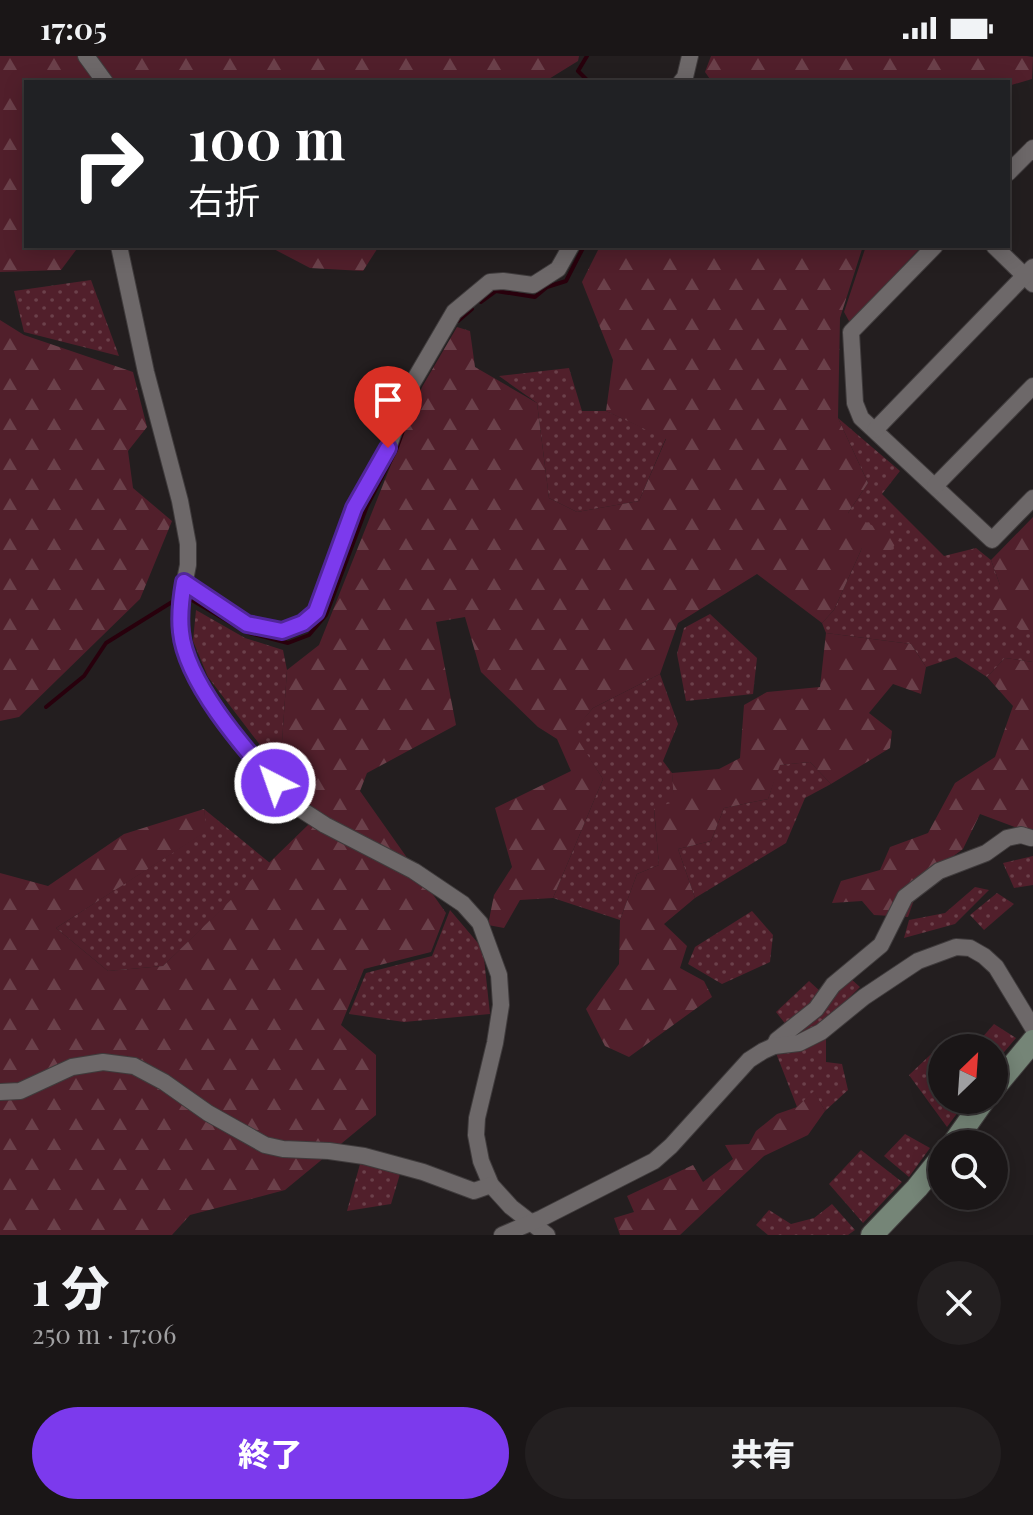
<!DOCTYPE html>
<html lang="ja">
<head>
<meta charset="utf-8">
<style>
  body { margin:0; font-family:"Playfair Display","Noto Sans JP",serif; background:#231f20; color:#f1f3f6; height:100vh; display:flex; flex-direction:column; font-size:30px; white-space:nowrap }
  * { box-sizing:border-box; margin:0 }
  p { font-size:26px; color:#9f9fa1 }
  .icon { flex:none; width:44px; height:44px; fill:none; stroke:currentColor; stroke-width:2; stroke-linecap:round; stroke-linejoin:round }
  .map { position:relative; height:1179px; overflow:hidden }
  .side { display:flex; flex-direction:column; background:#1a1617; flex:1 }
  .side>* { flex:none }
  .banner { position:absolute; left:24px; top:24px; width:986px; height:168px; border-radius:0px; box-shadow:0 4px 20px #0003,0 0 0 2px #383536; background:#202124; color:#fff; overflow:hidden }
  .needle { width:52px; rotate:25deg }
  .tools { position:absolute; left:928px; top:978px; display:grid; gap:16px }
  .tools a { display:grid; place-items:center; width:80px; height:80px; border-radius:50%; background:#1a1617; box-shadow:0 4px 20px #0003,0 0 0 2px #383536; font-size:40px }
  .pin { position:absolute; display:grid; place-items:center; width:68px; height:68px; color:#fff; margin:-82px -34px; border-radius:50% 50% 50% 0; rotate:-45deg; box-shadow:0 0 8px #0007 }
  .pin .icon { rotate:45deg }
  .me { position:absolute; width:88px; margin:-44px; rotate:319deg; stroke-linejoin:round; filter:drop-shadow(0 0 6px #0008) }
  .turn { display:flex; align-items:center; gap:28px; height:168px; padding:0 32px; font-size:36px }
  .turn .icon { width:104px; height:104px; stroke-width:2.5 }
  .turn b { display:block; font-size:56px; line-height:68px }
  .round { display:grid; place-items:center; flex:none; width:84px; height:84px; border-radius:42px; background:#231f20 }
  .summary { display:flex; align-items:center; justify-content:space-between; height:136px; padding:0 32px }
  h1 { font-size:48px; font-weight:800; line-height:60px }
  .cta { display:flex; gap:16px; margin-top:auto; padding:16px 32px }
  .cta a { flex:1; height:92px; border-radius:48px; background:#7c3aed; color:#fff; font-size:32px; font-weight:800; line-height:92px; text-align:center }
  .cta a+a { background:#231f20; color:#f1f3f6 }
  .status { display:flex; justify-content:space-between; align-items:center; height:56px; padding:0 40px; background:#1a1617; direction:ltr }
  .status svg { height:22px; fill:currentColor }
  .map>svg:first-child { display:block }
</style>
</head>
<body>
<div class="status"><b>17:05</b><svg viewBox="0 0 49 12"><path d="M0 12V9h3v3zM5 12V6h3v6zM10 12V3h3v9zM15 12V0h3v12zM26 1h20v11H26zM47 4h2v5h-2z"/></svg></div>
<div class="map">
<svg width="1033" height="1179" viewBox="0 0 1033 1179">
  <defs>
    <pattern id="grass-dots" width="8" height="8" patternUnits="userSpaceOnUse" patternTransform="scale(2)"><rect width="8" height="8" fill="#511f2b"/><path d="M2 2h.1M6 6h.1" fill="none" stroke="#6b404a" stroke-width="1.8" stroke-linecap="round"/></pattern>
    <pattern id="forest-firs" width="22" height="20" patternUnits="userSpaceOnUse" patternTransform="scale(2)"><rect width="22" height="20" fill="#511f2b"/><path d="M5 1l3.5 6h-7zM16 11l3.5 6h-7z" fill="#6b404a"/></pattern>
  </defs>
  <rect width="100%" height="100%" fill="#231e1f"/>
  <g fill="url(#grass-dots)">
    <path d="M91,224L119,300L24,276L14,235Z"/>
    <path d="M569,312L582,355H606L666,382L639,445L577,456L549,442L537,347L499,320Z"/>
    <path d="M838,362L900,415L882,438L944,500L976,492L991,504L1000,529L1027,577L1033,576V606L1005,602L987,621L956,601L926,611L911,588L826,577L822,567L834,554L862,492L848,457L868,427Z"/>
    <path d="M196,554L245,582L283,594L287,614L280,715L208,621L193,585Z"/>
    <path d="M710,558L757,602L753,638L686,645L677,598L684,572Z"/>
    <path d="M660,618L678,668L663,705L672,717L675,747L654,753L659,809L637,818L620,864L553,842L603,723L572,676L593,652Z"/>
    <path d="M810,706L831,728L805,742L786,787L695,842L678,793L711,785L724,752L768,743L779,709Z"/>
    <path d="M204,753L270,807L163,910L108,915L56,872L206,775Z"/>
    <path d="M1033,800V829L1014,832L1003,807Z"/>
    <path d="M975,831L989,834L955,868L904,882L909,864L945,857Z"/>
    <path d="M997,837L1014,848L984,874L970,859Z"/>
    <path d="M450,854L483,893L490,958L404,966L349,958L366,917L432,900Z"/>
    <path d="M752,855L773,879L770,906L722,928L688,908L695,891Z"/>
    <path d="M850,922L860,931L817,974L803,981L797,973L821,957Z"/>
    <path d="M809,925L821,936L813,949L787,970L776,956Z"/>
    <path d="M994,968L1016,982L994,1008V992H973Z"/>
    <path d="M826,982V1006L842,1008L848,1034L825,1055L814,1036L797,1051L776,997L801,994Z"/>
    <path d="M947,983L951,992H942V1044H967L947,1071L909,1019Z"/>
    <path d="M905,1078L930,1092L909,1121L884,1100Z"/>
    <path d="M861,1094L902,1126L863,1167L829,1128Z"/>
    <path d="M360,1108L400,1118L391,1148L347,1155Z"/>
    <path d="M832,1148L855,1174L848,1179H768L756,1169L769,1154L791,1168L814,1162Z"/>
  </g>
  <g fill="url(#forest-firs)">
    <path d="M0,0H579L578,5L544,26H26V190H79L61,214L0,216Z"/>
    <path d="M711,0H1027L1033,1L1032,23L1008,30V26H712L705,16Z"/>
    <path d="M268,190H379L363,215L310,212Z"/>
    <path d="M600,190H863L840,262L838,362L868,427L848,457L899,483L889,497L862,492L834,554L822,567L757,518L678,567L660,618L593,652L573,676L603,723L553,842L520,844L504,872L488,869L494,839L512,811L495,752L571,715L557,683L538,671L481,616L465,561L436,566L456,669L367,717L360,735L446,857L431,896L364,913L341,969L376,999V1059L285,1134L190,1159L172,1179H0V817L48,830L124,778L204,753L207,775L56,872L108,915L163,910L308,769L314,756L280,715L287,614L319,589L422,331L457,271L470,275L475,311L537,347L549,442L577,456L639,445L666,383L606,355L613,304L582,226Z"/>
    <path d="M0,264L24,279L133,316L147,371L128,395L133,432L172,465L140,543L19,661L0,665Z"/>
    <path d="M1033,461V576L1027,578L991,555L1000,529L991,504Z"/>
    <path d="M826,577L911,588L926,611L921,638L893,628L869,657L892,675L890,692L831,728L810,706L780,709L768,743L724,752L711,785L678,793L695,842L664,868L687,890L680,912L704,925L712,941L629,1001L605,990L586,953L619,908L620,864L637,818L659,809L654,752L674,746L672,717L719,713L740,702L744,649L767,636L820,631Z"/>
    <path d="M1005,602L1033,606V778L980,758L963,793L921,824L908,861L874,859L862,845L832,847L841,825L880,814L890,791L928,777L955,727L995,701L1013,650L987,621Z"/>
    <path d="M814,1035L825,1055L808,1079L764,1100L680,1179H620L614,1162L634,1156L627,1140L693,1109L703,1126L733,1103L725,1089L749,1088L756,1075L777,1058L797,1051Z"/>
  </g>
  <path fill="#511f2b" d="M866,190H922L850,267L844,256Z"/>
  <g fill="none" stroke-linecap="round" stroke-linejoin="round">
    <g stroke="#28000c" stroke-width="4">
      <path d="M587,0L578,15L589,26"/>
      <path d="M481,246L496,235L535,241L547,231L566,225L584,190"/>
      <path d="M458,265L472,253"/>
      <path d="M192,544L241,573"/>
      <path d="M249,577L288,587L309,579L326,559L367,450L396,394L408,361"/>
      <path d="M46,651L84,620L106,587L172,546"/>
    </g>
    <defs>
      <g id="minor">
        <path d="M86,0L105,26"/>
        <path d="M681,26L685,21L690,0"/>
        <path d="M1008,117L1033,92"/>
        <path d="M119,190L146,316L180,445L188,488V509L180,549L181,578L187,601L198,626L238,685L294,749L325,769L414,815L463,848L480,867L499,919L501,949L495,987L477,1062L476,1079L481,1105L491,1129L511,1151L547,1179"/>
        <path d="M935,190L851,276L855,347L861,362L992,484L1033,442"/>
        <path d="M994,190L1033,228"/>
        <path d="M875,374L1033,211"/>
        <path d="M935,430L1033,330"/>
        <path d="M184,526L247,568L282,575L303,567L316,556L354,452L388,392L409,333L454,256L490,226L503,225L533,229L558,213L571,190"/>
        <path d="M774,990L777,984L816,953L833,929L881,889L905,841L939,815L986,797L1007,782L1021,779L1031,782"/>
        <path d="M0,1036L20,1035L72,1011L103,1006L134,1010L164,1026L208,1057L265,1089L283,1093L329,1095L364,1100L423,1116L474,1135L491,1129"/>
        <path d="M502,1179L542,1162L654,1105L671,1090L749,1004L763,995L774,990L799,987L821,976L864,941L918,905L956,891L970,892L984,900L996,911L1033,972"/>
      </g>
      <g id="secondary">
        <path d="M994,1032L1033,985"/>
        <path d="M953,1088L984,1044"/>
        <path d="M872,1179L917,1132L942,1101"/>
      </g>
    </defs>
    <use href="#minor" stroke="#3f3b3c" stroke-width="18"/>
    <use href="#secondary" stroke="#3f3b3c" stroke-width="24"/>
    <use href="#minor" stroke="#6d6869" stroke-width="16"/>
    <use href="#secondary" stroke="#758577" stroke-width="22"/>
  </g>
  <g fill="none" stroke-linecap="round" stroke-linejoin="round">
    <defs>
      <path id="route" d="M275,727C243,691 186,626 181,576C179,559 181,543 184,526L247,568L282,575L303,567L316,556L354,452L388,392"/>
    </defs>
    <use href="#route" stroke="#51269a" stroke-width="20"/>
    <use href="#route" stroke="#7c3aed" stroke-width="14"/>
  </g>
</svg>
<div class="tools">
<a><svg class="needle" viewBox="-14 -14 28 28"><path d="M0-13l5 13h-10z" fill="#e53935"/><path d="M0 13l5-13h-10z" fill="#9f9fa1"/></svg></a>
<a><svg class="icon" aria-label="search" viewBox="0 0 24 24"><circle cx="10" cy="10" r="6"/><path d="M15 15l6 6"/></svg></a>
</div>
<div class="pin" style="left:388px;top:392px;background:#d93025"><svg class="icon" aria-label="arrive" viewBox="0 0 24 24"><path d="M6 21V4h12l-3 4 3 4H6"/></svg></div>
<svg class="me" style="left:275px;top:727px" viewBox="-20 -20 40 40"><circle r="17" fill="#7c3aed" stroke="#fff" stroke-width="3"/><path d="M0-11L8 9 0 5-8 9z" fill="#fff"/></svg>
<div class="banner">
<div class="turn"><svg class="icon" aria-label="right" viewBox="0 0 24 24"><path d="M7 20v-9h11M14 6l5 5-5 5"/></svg><div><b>100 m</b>右折</div></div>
</div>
</div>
<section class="side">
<div class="summary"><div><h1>1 分</h1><p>250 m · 17:06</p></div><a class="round"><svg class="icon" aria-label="close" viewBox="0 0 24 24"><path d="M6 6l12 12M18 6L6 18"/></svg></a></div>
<div class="cta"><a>終了</a><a>共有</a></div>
</section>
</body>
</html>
